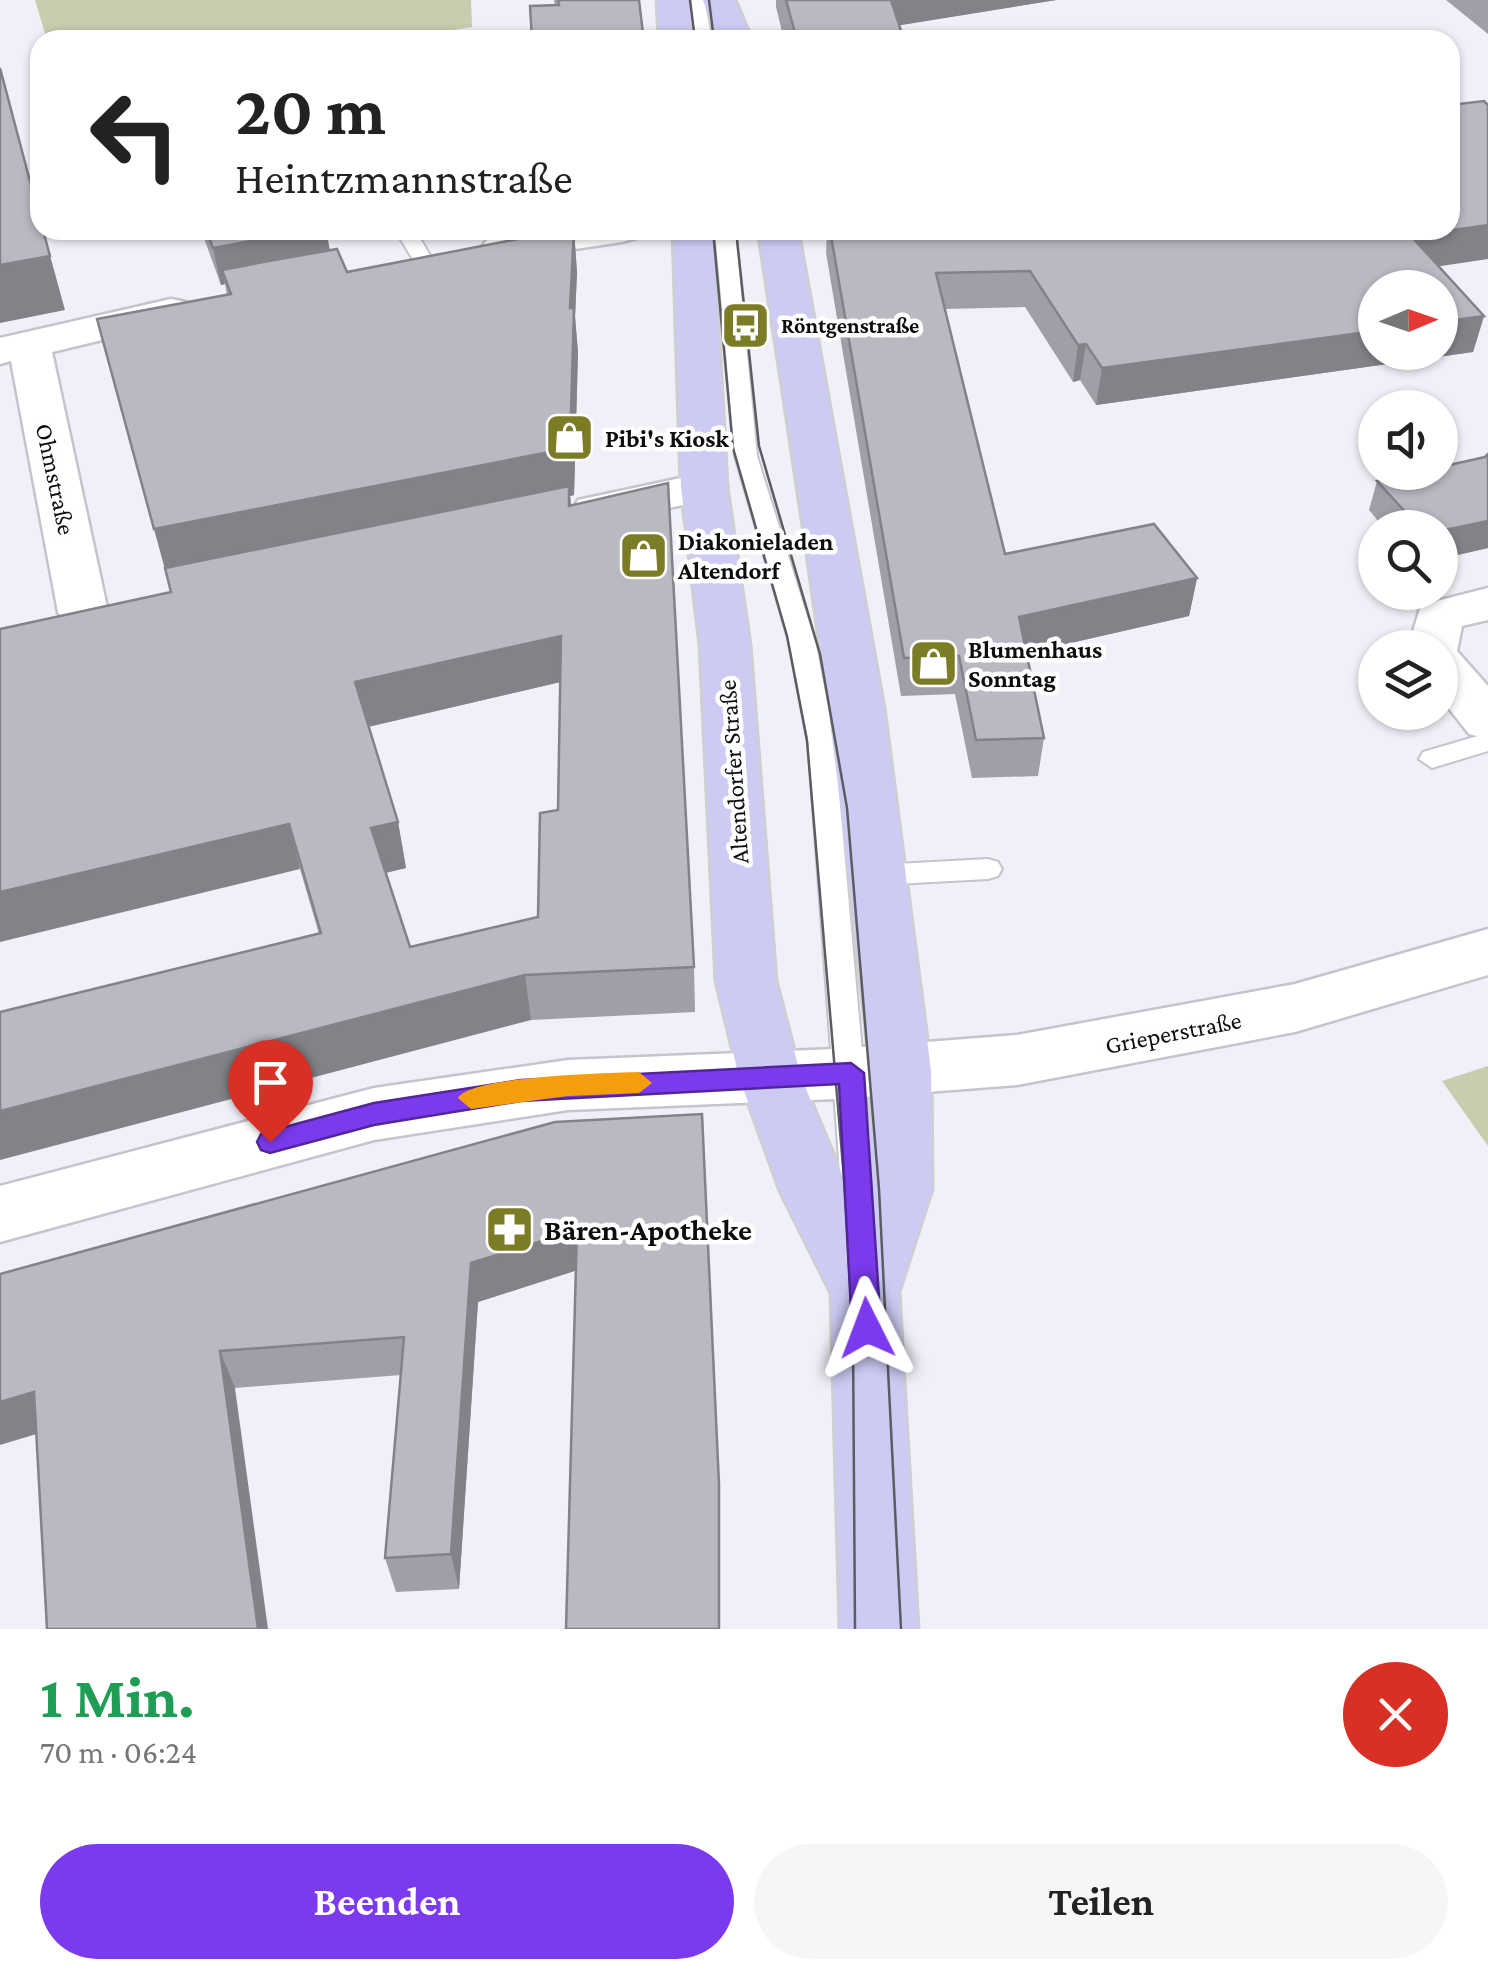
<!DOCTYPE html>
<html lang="de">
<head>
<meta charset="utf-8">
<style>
  body { margin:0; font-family:"Crimson Pro",serif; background:#f6f6f6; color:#222; height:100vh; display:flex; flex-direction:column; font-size:38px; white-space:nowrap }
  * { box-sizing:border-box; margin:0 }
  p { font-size:32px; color:#767676 }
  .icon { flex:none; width:55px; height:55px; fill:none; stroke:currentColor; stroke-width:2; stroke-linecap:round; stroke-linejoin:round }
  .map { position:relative; height:1629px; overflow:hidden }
  .details { display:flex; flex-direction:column; background:#fff; flex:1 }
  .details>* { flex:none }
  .top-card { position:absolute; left:30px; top:30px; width:1430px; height:210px; border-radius:30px; box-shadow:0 2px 8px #0004; background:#fff; color:#222; overflow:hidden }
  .needle { width:65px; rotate:88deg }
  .fabs { position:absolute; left:1358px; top:270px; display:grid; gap:20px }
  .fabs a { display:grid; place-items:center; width:100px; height:100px; border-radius:50%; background:#fff; box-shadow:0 2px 8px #0004; font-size:50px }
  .pin { position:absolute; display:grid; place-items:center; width:85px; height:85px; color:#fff; margin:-102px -42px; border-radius:50% 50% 50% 0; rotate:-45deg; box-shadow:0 0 10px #0007 }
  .pin .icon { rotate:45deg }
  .me { position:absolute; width:110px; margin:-55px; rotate:357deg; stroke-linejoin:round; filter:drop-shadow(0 0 8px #0008) }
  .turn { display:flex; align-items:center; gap:35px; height:210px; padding:0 40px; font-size:45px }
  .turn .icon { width:130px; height:130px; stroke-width:2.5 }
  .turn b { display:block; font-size:70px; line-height:85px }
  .round { display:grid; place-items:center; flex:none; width:105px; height:105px; border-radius:52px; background:#f6f6f6 }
  .overview { display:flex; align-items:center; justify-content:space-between; height:170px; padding:0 40px }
  h1 { font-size:60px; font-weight:700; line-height:75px; color:#1e9e55 }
  .action { display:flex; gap:20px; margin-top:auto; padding:20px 40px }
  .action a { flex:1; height:115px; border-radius:60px; background:#7c3aed; color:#fff; font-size:40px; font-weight:700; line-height:115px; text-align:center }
  .action a+a { background:#f6f6f6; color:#222 }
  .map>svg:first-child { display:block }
</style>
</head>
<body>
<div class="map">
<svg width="1488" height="1629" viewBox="0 0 1488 1629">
  <rect width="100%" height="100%" fill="#f0f0f9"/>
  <g fill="#caccaf">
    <path d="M35,0H471L472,27L389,40H47Z"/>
    <path d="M1488,1066V1146L1442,1081Z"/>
  </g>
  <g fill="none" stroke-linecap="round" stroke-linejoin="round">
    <defs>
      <g id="lane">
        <path d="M688,0H704L712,40H694Z"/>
        <path d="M395,230H415L434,262L431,266H417Z"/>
        <path d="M715,230H735L757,456L816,645L834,738L879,1241L874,1251L862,1255L850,1251L845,1241L808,738L790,645L735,456Z"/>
        <path d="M1488,733V751L1432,768L1419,759L1423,752Z"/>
        <path d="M988,859L998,862L1002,869L998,876L988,879L877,885L867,882L863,875L867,868L877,865Z"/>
      </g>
      <g id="street">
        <path d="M542,230H642L636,238L622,242L501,260L487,256L481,248L487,240Z"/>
        <path d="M171,299L186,302L192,311L186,320L52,352L108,612L101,623L83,628L65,623L58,612L11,361L0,364V338Z"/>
        <path d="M704,473L720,477L727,487L720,497L595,524L578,520L572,510L578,500Z"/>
        <path d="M1488,588V620L1462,626L1457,651L1488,686V739L1469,734L1440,697V648H1408L1421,605Z"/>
        <path d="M1488,929V975L1295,1032L1017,1085L836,1099L568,1110L374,1140L0,1242V1186L374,1088L568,1060L836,1049L1017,1035L1295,984Z"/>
      </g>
      <g id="primary">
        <path d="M657,0H689L693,40H659Z"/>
        <path d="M703,0H735L752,40H718Z"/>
        <path d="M673,230H713L727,487L750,645L776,981L801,1077L858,1213C885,1135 863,1009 854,927C830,694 794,462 758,230H798L884,708L931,1070L932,1189L899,1292L918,1629H840L831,1293L780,1191L739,1077L716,981L700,645L681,487Z"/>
      </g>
    </defs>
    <use href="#lane" stroke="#c4c4cd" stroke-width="4"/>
    <use href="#street" stroke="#c4c4cd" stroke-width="5"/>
    <use href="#primary" stroke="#cfcfcf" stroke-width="5"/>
    <use href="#lane" fill="#fff" fill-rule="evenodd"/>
    <use href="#street" fill="#fff" fill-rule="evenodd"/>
    <use href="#primary" fill="#cdcbf4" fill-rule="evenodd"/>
    <g stroke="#5c5c61" stroke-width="2.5">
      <path d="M690,0L695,40"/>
      <path d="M709,0L714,40"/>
      <path d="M713,230L733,448L787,636L807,741L845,1190L853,1341L855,1629"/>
      <path d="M736,230L759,446L820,654L847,808L879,1189L901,1629"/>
    </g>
  </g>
  <g fill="#9f9fa7" fill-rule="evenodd">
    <path d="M554,0H639L643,40H532L555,6Z"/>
    <path d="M776,0H1056L899,25L904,40H784L776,7Z"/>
    <path d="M1446,0H1488V34Z"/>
    <path d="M201,230H326L330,250L347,272L574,230L577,273L575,316L578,353L574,495L570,496L571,505L694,967L695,1012L531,1020L319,934L300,869L171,592L227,295L225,284L221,285ZM560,682L558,810L538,917L410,947L386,873L406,868L398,822L368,727Z"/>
    <path d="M827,230H1450L1439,266L1484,316L1473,352L1096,405L1080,380L1073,382L1025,307L945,309L1005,554L1197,578L1189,616L1026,653L1044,738L1038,776L972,778L955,694L901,696L826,253Z"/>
    <path d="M1488,454V548L1440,559V528H1384L1369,510L1377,481L1485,457Z"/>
    <path d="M555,1122L720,1520V1629H566L576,1270L478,1302L459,1589L396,1592L385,1558L401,1375L235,1388L36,1434Z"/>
  </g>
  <g fill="#828288">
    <path d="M885,0H1056L883,28Z"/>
    <path d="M1488,225V259L1401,272L1411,236Z"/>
    <path d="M43,230L65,310L0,323V265Z"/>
    <path d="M309,230H326L332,264L222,270L225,284L221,285L213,248Z"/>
    <path d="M574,230L577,273L575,316L578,353L574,495L570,496L573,531L167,577L154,529L570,308Z"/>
    <path d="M1484,316L1473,352L1096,405L1102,368L1375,331V352H1440V322Z"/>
    <path d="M1086,344L1080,380L1073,382L1078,345Z"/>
    <path d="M1488,521V548L1440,559V531Z"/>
    <path d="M1197,578L1189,616L1014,656L1019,617Z"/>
    <path d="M561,636L565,681L363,728L355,682Z"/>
    <path d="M398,822L406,868L380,874L371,828Z"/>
    <path d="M289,824L300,869L0,942V892Z"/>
    <path d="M525,975L531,1020L0,1160V1111Z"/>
    <path d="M577,1230L581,1269L478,1302L459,1589L451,1554L471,1263Z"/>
    <path d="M220,1351L235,1388L268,1629H258Z"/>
    <path d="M34,1392L53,1429L0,1445V1402Z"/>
  </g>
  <g fill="#b9b9c2" stroke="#828288" stroke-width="2.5" fill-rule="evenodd">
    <path d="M558,0H639L643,33L638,34V40H532L530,6L559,5Z"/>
    <path d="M786,0H891L904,40H797Z"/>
    <path d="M0,68L40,219V230H43L50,256L0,265Z"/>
    <path d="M1484,101L1488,105V225L1411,236L1484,316L1440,322V288H1375V331L1102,368L1086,344L1078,345L1030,271L936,273L1005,554L1154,524L1197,578L1019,617L1044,738L976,740L959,656L904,658L830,230H1450V105Z"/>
    <path d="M206,230H309L213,248Z"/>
    <path d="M565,230H574L570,308H574L570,448L154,529L97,319L231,294L222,270L263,262L337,249L347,272Z"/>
    <path d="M1488,454V521L1440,531V528H1420L1377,481L1415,472H1440V467L1485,457Z"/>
    <path d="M668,483L694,967L525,975L0,1111V1012L321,933L289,824L0,892V629L171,592L165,568L569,486V506ZM561,636L558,810L540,813L538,917L410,947L371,828L398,822L355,682Z"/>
    <path d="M702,1114L719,1484V1629H566L577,1230L471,1263L451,1554L385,1558L404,1337L220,1351L258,1629H47L34,1392L0,1402V1274L555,1122Z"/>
  </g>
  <path fill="#7c3aed" stroke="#51269a" stroke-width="2.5" d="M851,1063L864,1073L881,1328L877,1338L867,1341L857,1338L852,1328L839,1084L521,1101L374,1125L270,1153L261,1150L257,1142L261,1134L270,1131L374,1103L521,1080Z"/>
  <path fill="#f59e0b" d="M639,1072L652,1083L639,1093L568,1096L471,1109L458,1098C470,1076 609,1073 639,1072Z"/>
  <defs>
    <symbol id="bus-square" viewBox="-11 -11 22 22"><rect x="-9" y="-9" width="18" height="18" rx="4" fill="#7b7c25" stroke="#fefefe"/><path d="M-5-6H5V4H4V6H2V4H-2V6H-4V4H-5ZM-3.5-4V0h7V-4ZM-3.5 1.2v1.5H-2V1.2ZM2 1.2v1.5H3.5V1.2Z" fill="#fff"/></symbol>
    <symbol id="shop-square" viewBox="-11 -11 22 22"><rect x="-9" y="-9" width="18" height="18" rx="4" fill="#7b7c25" stroke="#fefefe"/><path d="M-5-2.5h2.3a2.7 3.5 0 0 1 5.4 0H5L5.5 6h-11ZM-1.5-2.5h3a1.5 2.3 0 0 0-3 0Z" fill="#fff"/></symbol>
    <symbol id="pharmacy-square" viewBox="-11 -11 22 22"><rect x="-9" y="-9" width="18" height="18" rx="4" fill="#7b7c25" stroke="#fefefe"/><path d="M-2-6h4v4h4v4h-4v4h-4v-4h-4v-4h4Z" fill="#fff"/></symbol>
  </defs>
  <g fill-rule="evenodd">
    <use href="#bus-square" x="718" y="298" width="55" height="55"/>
    <use href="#shop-square" x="542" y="410" width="55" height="55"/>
    <use href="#shop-square" x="616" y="528" width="55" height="55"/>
    <use href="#shop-square" x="906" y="636" width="55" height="55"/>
    <use href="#pharmacy-square" x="482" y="1202" width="55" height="55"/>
  </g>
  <g text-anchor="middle" stroke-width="9" stroke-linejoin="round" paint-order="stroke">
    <g font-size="22" font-weight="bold" fill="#0d0d10" stroke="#fefefe" text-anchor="start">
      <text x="781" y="333">Röntgenstraße</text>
    </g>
    <g font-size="25" font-weight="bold" fill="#0d0d10" stroke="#fefefe" text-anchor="start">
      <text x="605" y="447">Pibi's Kiosk</text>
      <text x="678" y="550">Diakonieladen<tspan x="678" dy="29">Altendorf</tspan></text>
      <text x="968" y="658">Blumenhaus<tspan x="968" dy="29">Sonntag</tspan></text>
    </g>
    <g font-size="25" fill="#0d0d10" stroke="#fefefe">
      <text transform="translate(56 479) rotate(78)" y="9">Ohmstraße</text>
      <text transform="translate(733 772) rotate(-94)" y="9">Altendorfer Straße</text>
      <text transform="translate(1173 1032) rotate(-11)" y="9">Grieperstraße</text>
    </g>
    <g font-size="30" font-weight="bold" fill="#0d0d10" stroke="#fefefe" text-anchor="start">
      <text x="544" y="1240">Bären-Apotheke</text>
    </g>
  </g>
</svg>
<div class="fabs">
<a><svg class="needle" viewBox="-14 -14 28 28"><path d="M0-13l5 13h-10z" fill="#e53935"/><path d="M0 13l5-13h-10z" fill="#767676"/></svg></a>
<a><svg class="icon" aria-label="sound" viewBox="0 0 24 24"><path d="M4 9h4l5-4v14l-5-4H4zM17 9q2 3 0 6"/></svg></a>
<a><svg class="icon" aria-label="search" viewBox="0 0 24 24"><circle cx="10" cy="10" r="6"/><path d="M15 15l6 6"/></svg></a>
<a><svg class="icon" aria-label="layers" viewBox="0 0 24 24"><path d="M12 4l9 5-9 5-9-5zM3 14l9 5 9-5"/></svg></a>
</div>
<div class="pin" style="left:270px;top:1142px;background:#d93025"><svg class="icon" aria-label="arrive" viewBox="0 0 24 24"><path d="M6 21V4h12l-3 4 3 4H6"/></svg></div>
<svg class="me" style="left:867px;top:1328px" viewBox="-20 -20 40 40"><path d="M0-17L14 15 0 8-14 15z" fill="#7c3aed" stroke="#fff" stroke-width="4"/></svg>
<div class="top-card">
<div class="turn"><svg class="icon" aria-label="left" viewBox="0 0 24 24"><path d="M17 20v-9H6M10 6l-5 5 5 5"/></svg><div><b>20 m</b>Heintzmannstraße</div></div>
</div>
</div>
<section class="details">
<div class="overview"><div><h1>1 Min.</h1><p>70 m · 06:24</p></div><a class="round" style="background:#d93025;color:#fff"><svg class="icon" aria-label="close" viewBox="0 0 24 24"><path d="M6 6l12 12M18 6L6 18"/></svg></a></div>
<div class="action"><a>Beenden</a><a>Teilen</a></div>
</section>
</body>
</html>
